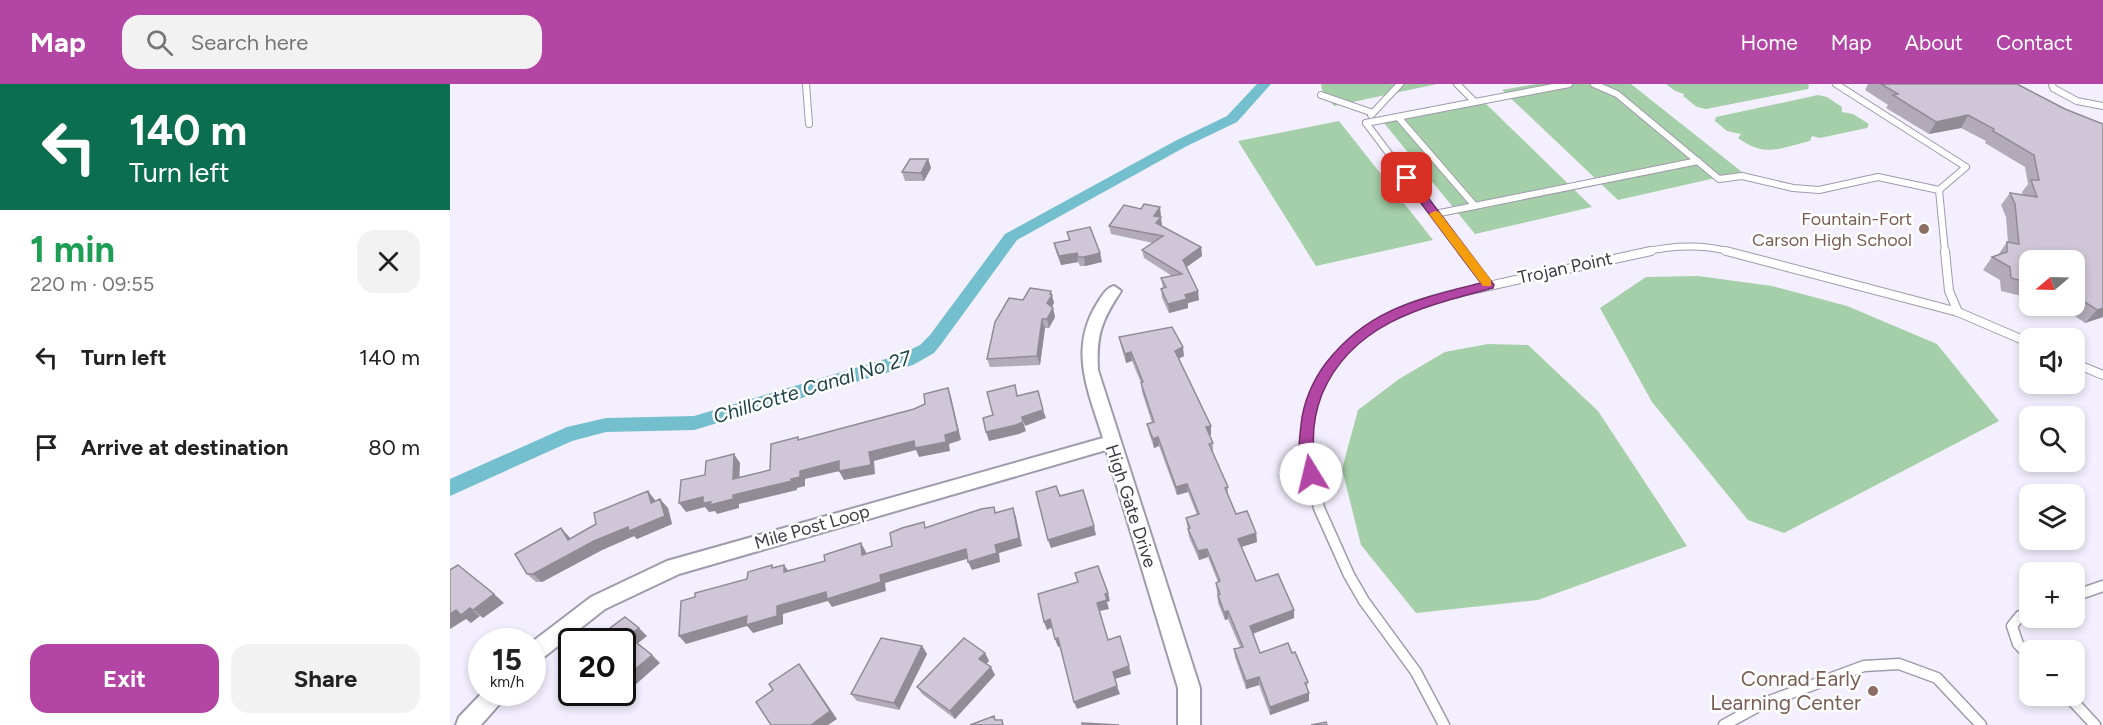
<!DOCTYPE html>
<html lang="en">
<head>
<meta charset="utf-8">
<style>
  body { margin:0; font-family:Figtree,sans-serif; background:#f2f2f2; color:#222; height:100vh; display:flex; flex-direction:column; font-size:22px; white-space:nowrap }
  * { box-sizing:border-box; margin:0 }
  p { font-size:20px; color:#767676 }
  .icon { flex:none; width:33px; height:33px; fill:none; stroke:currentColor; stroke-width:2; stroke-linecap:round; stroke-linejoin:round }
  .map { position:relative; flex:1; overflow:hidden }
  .details { display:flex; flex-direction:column; background:#fff; width:450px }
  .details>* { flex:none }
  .guide { background:#0b6e4f; color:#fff; overflow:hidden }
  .needle { width:39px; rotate:251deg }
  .tools { position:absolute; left:1569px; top:166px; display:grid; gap:12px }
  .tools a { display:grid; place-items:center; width:66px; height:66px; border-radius:12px; background:#fff; box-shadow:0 3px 9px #0003; font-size:30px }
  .speed { position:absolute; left:18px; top:544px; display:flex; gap:12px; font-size:30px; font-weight:700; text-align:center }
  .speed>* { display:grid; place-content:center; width:78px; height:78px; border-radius:50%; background:#fff; box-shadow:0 3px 9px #0003; line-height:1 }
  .speed small { font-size:15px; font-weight:400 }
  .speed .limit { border:3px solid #111; border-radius:9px; background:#fff; color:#111 }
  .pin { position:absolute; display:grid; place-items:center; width:51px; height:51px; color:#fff; margin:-26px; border-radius:12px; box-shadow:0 3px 9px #0006 }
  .me { position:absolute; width:66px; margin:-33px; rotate:351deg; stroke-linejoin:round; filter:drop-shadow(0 0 4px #0008) }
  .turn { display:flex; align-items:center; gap:21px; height:126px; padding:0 30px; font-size:27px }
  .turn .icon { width:78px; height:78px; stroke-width:2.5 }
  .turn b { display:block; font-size:42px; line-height:51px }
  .round { display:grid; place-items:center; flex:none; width:63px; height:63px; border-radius:18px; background:#f2f2f2 }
  .overview { display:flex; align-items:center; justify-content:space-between; height:102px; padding:0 30px }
  h1 { font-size:36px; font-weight:700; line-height:45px; color:#1e9e55 }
  .button { display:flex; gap:12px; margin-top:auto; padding:12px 30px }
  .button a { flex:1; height:69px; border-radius:18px; background:#b346a5; color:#fff; font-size:24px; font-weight:700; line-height:69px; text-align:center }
  .button a+a { background:#f2f2f2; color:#222 }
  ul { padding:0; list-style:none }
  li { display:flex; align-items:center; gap:18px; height:90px; padding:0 30px }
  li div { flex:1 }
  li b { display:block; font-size:22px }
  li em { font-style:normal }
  header { display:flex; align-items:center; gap:36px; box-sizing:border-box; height:84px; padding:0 30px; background:#b346a5; color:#fff }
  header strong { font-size:28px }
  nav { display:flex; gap:33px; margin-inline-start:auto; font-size:21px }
  .search { width:420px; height:54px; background:#f2f2f2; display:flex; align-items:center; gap:15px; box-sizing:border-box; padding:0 21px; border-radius:18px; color:#767676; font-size:22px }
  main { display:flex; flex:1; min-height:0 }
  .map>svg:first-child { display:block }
</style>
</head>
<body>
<header>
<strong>Map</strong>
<div class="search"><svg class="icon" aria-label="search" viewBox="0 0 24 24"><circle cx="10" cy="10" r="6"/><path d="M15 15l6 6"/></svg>Search here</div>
<nav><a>Home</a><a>Map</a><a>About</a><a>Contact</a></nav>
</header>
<main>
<section class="details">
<div class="guide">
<div class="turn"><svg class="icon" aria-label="left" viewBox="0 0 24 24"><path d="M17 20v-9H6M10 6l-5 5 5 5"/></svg><div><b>140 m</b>Turn left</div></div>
</div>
<div class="overview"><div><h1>1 min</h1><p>220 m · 09:55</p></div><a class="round"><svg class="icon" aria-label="close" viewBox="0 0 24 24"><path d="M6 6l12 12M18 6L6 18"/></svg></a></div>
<ul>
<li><svg class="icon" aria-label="left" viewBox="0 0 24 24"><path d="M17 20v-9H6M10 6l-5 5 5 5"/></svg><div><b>Turn left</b></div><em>140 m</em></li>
<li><svg class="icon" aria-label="arrive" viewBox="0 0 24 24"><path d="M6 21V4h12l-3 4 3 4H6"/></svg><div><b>Arrive at destination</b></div><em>80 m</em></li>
</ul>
<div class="button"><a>Exit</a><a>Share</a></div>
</section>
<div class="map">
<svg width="1653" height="641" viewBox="0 0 1653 641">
  <rect width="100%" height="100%" fill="#f3effe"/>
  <g fill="#a5cfa8">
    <path d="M871,0H987L884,22L872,6Z"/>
    <path d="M1086,0H1181L1292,88L1168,116L1052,6Z"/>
    <path d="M1216,0H1357L1359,1L1358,5L1256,25L1247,23L1233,12L1234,10L1225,7Z"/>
    <path d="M1368,11L1377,13L1392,23V28L1403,30L1419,40L1417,44L1370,54L1362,52L1360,57C1330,64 1315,74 1288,54L1291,50L1277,47L1265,37L1266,33Z"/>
    <path d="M1030,14L1142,123L1025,150L929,33Z"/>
    <path d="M889,37L983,156L866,182L788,57Z"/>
    <path d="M1248,192L1322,202L1397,222L1487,260L1549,337L1334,449L1298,436L1202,318L1150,224L1196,193Z"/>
    <path d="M1038,260L1078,261L1148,327L1237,462L1088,516L966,529L911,461L892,385L908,326L949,295L995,268Z"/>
  </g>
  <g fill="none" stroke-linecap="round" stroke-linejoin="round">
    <path fill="#74bfcd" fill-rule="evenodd" d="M807,0H821L787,38L735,63L567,156L492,259L484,269L463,281L244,346L156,348L122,357L0,412V395L117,343L156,334L244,332L449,271L470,261L480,251L555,150L725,57L777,32Z"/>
    <defs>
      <g id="service-far2">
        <path d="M356,0L359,40"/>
        <path d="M1144,0L1167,10L1269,95L1292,92L1343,104L1369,106L1428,93L1489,106"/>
        <path d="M1386,0L1516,83L1489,106L1495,168"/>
        <path d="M1602,0L1603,4L1627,17L1653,22"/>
        <path d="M871,11L923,29"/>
        <path d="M1025,18L1119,0"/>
        <path d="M921,31L950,0"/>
        <path d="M948,33L1025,122"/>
        <path d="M916,39L1013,168"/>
        <path d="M916,39L1025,18L1007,0"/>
        <path d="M985,130L1248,77"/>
        <path d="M1194,168C1224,161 1252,160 1282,168"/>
      </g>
      <g id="service-far1">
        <path d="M1012,167L1038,201"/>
        <path d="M1276,167L1508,228L1580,259"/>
        <path d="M1495,167L1499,207L1508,228"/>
        <path d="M1624,279L1653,291"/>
        <path d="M857,378C853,353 857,330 867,307C902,225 990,213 1066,196C1111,186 1156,177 1201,167"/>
      </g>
      <g id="service">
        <path d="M857,377L869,424L899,491L914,517L966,588L994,641"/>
        <path d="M1624,512L1653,502"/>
        <path d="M1580,529L1570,532L1562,542L1568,560L1580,572"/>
        <path d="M1618,612L1645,641"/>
        <path d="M1274,641L1314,619L1414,582L1449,580L1487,594L1531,641"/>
      </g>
      <g id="minor">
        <path d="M664,202L671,207C652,236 646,250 648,286L750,604V641H728V604L656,366L229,490L155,525L89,577L82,579V558L141,513L217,477L653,354C638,306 618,265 648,218C652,212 656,204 664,202Z"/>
        <path d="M32,609H56L53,616L31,641H6L9,633Z"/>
      </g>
    </defs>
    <use href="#service-far2" stroke="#9f9aac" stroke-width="8"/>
    <use href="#service-far1" stroke="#9f9aac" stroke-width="10"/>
    <use href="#service" stroke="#9f9aac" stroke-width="13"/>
    <use href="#minor" stroke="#9f9aac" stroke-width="4"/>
    <use href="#service-far2" stroke="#fff" stroke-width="6"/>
    <use href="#service-far1" stroke="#fff" stroke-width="8"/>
    <use href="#service" stroke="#fff" stroke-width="10"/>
    <use href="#minor" fill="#fff" fill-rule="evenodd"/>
  </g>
  <g fill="#b2aab9">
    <path d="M1418,0H1567L1615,25L1653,40V233L1635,239L1619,228V224L1609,222H1624V177H1580V214L1551,207L1550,196L1533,186L1542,173L1548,171L1557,158H1558L1556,133L1551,121L1560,109L1573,111L1572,108L1578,100L1575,83L1535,59L1536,57L1511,44L1479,50L1436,24L1438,21L1415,6Z"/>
    <path d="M478,75L481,84L474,97H455L452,88Z"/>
    <path d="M711,132L710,133L712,142L751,163L752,172L736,183L749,216L738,219V224L719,229L712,214L711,205L713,204L711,194L722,192L694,174L692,166L703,159L661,150L659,142Z"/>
    <path d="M617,148L650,169L652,178L635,182H630L628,178L611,181L606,168L604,159L619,156Z"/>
    <path d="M604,216V219L602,223L603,224L605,233L599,244H595L590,281L540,283L537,275Z"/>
    <path d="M669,253L734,272L728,275L761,342V351H759L763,359V368L778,403V411L786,430L806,449L807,458L791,463L806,497L844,534L803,550L810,569H842L858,598L857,604L859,609V617L820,631L809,601L796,605L785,573L784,565L790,563L778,535L775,536L768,519L766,499L768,498L758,473L749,476L739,453L736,434L747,431L738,408L727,411L709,362L704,364L699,349L697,340L702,339L692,308L691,299L682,277L676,279L671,262Z"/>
    <path d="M205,416V417L218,424L222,440L187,455L184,452L152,466L92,498H86L77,490L111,444L121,455Z"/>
    <path d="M472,562L477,570L449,626L407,617L401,610Z"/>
    <path d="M535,569L539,577L536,580L545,591L505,635L472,610L467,603Z"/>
  </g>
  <g fill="#918b96">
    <path d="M1518,31L1511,44L1479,50L1486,38Z"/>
    <path d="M478,75L481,84L474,97L471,89Z"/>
    <path d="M710,123L711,132L705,141L704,132Z"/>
    <path d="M711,133L712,142L706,139Z"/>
    <path d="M751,163L752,172L734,185L733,176Z"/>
    <path d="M627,169L628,178L611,181L609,172Z"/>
    <path d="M650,169L652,178L635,182L634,173Z"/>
    <path d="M601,207L604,219L599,228L597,219Z"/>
    <path d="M748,207L749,216L738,219V224L719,229L718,220L735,211Z"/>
    <path d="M603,224L605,233L599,244L597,235Z"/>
    <path d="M1653,224V233L1635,239L1647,226Z"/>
    <path d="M592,235L595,244L590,281L587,272Z"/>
    <path d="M733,263L734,272L726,276L725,267Z"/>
    <path d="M681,268L682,277L676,279L675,270Z"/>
    <path d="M498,304L501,313L511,356L499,360L500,367L469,373L466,366L424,377L425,390L394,396L389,387L419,368L464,357L495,351Z"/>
    <path d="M593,326L596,334L575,342L572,333Z"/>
    <path d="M573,338L576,347L569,350L539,357L536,348Z"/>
    <path d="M761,342V351L757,352L756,343Z"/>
    <path d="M708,353L709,362L704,364L703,355Z"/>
    <path d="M284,370L290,379L289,404L283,395Z"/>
    <path d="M389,377L394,386L355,395V402L347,404V406L289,420V424L267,430L265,427L259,428L255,423L236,428L229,419L253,413L261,418L341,395L350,387Z"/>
    <path d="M737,400L738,408L727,411L726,403Z"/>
    <path d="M198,407L205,416L208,428L201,419Z"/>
    <path d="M210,415L218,424L222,440L187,455L184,452L152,466L92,498L83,490Z"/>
    <path d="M563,424L566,433L572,462L549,469L550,478L522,486L518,478L545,461Z"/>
    <path d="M644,442L646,451L601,464L598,456Z"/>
    <path d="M111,444L119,453L127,464L118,456Z"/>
    <path d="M806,449L807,458L788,464V455Z"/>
    <path d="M411,459L416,468L417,479L412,471Z"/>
    <path d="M516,465L520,474L435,499L436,507L382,523L378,517L333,530V540L303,549L297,542L236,560L229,552Z"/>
    <path d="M757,465L758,473L749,476L748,467Z"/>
    <path d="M334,481L340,489L334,488Z"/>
    <path d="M658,509L660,517L657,518L659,525L650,527L647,519L655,510Z"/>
    <path d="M44,510L54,519L33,534L23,526Z"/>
    <path d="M20,524L30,532L21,539L16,535L0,545V530L6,526Z"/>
    <path d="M844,526V534L801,550L800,542Z"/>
    <path d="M778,527V535L775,536L774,528Z"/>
    <path d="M600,535L603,543L597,546L594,538Z"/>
    <path d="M189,544L197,552L187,560L178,552Z"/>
    <path d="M608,554L611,562L608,563L605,555Z"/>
    <path d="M472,562L477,570L449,626L444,619Z"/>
    <path d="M535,569L539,577L533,583L529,575Z"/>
    <path d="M202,571L210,579L184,602L175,594Z"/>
    <path d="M349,580L355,588L387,635L378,641H361Z"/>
    <path d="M679,582L681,590L665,595L663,588Z"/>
    <path d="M541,583L545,591L505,635L500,627Z"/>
    <path d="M172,592L178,598L172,603Z"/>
    <path d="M809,593V601L796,605V597Z"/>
    <path d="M667,602L670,610L627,625L624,618Z"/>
    <path d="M859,609V617L820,631V623Z"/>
  </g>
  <g fill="#cfc6d7" stroke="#918b96" stroke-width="1.5">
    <path d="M1431,0H1567L1615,25L1653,40V224L1647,226L1630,215L1629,211L1624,210V177H1580V199L1561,194L1560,183L1542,173L1557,168V158L1569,160L1565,120L1560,109L1587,113L1581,96H1589L1584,71L1543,47L1544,45L1518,31L1486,38L1443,11L1448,10Z"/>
    <path d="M460,75H478L471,89L452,88Z"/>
    <path d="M694,120L710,123L704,132L711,133L706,139L751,163L733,176L748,207L735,211L737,215L718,220L711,205L716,203L711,194L732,190L692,166L713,152L659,142L674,121L691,125Z"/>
    <path d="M640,143L650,169L634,173H628L627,169L609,172L604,159L620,156L617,148Z"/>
    <path d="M580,204L601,207L600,210L602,211L597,219L603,224L597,235H592L587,272L537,275L545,238L559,214L573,216Z"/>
    <path d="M722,243L733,263L725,267L761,342L756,343L763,359L759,360L778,403L775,404L786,430L797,427L806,449L788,455L806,497L828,490L844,526L800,542L810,569L838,559L842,569L845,568L858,598L855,599L859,609L820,623L809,593L796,597L784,565L793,563L778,527L774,528L768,511L770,510L766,499L770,497L757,465L748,467L738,445L740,444L736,434L749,430L737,400L726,403L708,353L703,355L697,340L704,338L691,299L693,298L681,268L675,270L669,253Z"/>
    <path d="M565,301L567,312L588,307L593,326L572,333L573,338L566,341L536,348L533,334L543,331L537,308Z"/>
    <path d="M498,304L508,347L495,351L496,358L465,364L464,357L419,368L421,381L389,387V377L350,387V393L341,395L342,397L283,411V415L260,421L261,418L253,419V413L229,419L231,396L255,391L256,377L284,370L283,395L320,386L321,360L348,353V356L464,325L475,320L474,310Z"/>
    <path d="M606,402L610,412L633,406L644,442L598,456L586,408Z"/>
    <path d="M198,407L201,419L210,415L215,432L179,447L178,443L144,457L83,490H77L65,470L111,444L118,456L146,440L144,429Z"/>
    <path d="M544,423L545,429L563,424L569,454L545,461L547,469L518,478L516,465L430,491L431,498L377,515L376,508L327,522V532L296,541L297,532L229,552L231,517L245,513V509L297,495L298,488L322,481V484L334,481V488L375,477L374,471L411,459L412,471L442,462L440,449L452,444L474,438L475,444L531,425Z"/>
    <path d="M8,481L44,510L23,526L20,524L11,531L6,526L0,530V486Z"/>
    <path d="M648,482L658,509L655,510L657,516L647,519L658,556L670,552L679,582L663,588L667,602L624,618L608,554L605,555L600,535L594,538L588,510L628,498L625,489Z"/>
    <path d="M175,533L189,544L178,552L202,571L175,594L172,592V558H141Z"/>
    <path d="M431,554L472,562L444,619L401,610Z"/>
    <path d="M514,554L535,569L529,575L541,583L500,627L467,603Z"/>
    <path d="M349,580L380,627L361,641H321L306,618L323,606L319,600Z"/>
    <path d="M544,632L545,636H552L553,641H520Z"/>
    <path d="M876,638L877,641H861Z"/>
    <path d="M632,639L669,641H632Z"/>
  </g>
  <path fill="#b346a5" stroke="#742e6b" stroke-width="1.5" d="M957,90L961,91L1044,201L1043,204C974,222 902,239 872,310C862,336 861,364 868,390L866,395H856C846,377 849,360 851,341C853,319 863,296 876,279C918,225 968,215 1031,199L952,94Z"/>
  <path fill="#f59e0b" d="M985,127L989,128L1041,196V202H1033L979,130Z"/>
  <g fill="#8d6e63" stroke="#fff" stroke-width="2">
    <circle cx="1474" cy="145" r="6"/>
    <circle cx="1423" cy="607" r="6"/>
  </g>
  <g text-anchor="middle" stroke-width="5" stroke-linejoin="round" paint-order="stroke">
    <g font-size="18" fill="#785e54" stroke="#fff" text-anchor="end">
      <text x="1462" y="141">Fountain-Fort<tspan x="1462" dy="21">Carson High School</tspan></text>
    </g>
    <g font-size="18" fill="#3d3b43" stroke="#fff">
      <text transform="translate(1115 184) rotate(-12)" y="6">Trojan Point</text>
      <text transform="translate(681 422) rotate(72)" y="6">High Gate Drive</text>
      <text transform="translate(362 443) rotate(-16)" y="6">Mile Post Loop</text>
    </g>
    <g font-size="20" font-style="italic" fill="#1e4349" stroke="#fff">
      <text transform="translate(362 303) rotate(-17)" y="7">Chillcotte Canal No 27</text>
    </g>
    <g font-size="21" fill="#785e54" stroke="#fff" text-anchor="end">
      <text x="1411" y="602">Conrad Early<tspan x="1411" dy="24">Learning Center</tspan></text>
    </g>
  </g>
</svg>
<div class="tools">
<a><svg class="needle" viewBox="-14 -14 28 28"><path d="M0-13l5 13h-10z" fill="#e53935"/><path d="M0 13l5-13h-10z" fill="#767676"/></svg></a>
<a><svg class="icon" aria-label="sound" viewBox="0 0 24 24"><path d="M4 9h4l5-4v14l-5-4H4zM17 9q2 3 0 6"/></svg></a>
<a><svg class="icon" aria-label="search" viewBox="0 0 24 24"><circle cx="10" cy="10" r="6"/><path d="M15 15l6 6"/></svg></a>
<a><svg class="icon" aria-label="layers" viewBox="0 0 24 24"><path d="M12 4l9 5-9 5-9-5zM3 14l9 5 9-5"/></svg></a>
<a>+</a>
<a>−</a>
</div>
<div class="speed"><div>15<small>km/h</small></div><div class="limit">20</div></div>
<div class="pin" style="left:957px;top:94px;background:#d93025"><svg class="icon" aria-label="arrive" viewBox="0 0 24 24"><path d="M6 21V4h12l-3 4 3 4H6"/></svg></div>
<svg class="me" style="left:861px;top:390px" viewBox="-20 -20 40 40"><circle r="19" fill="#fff"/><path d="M0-13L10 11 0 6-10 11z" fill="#b346a5"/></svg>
</div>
</main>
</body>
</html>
